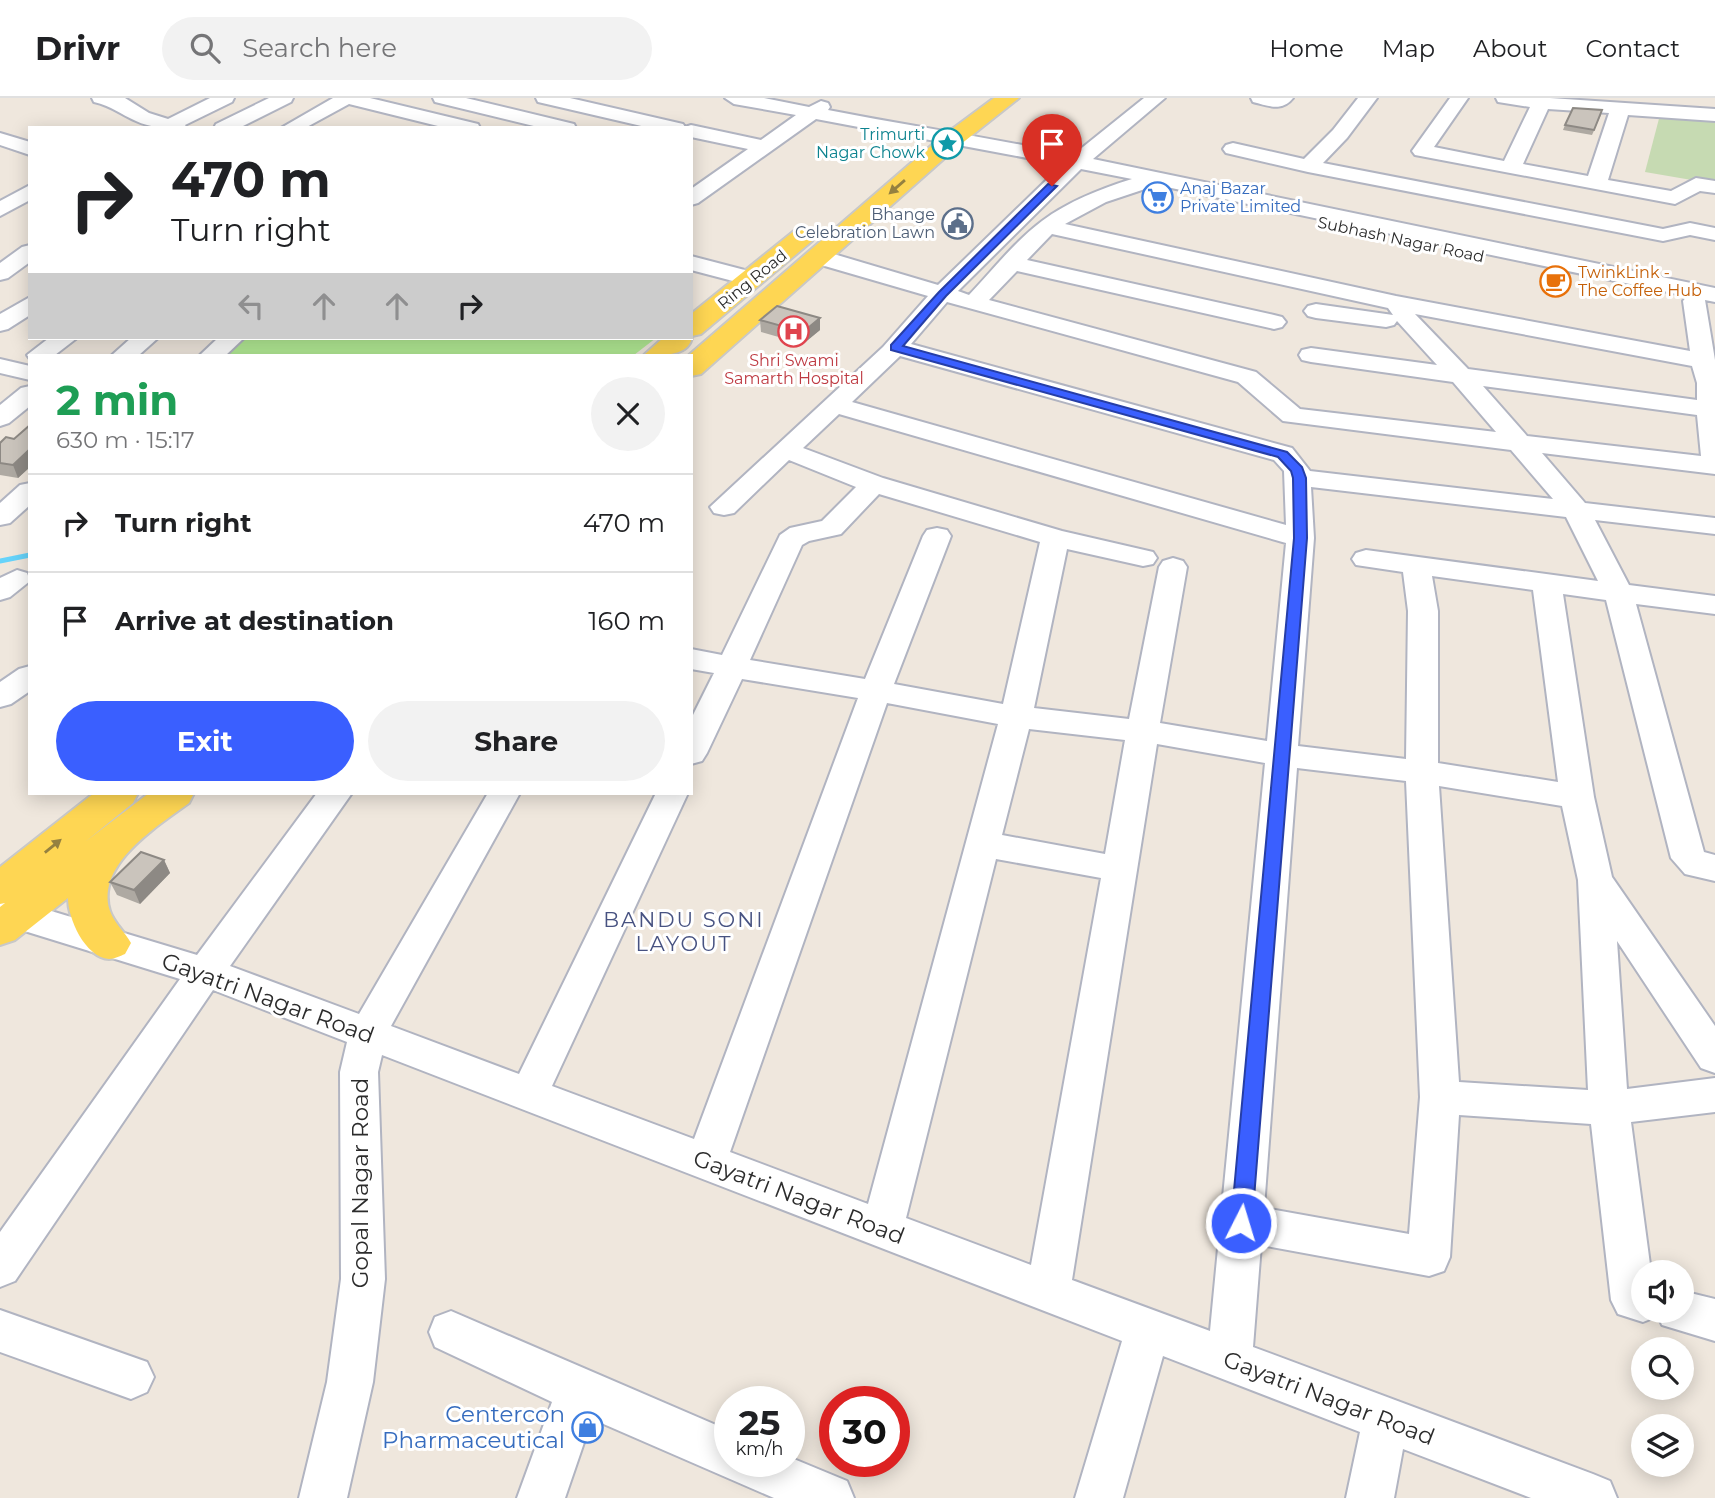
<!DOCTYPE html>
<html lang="en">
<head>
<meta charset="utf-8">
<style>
  body { margin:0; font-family:Montserrat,sans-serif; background:#f2f2f2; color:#202124; height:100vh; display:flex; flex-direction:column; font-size:26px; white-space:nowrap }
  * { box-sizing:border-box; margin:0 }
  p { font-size:23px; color:#757577 }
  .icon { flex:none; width:38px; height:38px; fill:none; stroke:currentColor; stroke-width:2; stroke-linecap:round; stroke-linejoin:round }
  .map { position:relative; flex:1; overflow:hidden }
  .drawer { position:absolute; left:28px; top:256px; width:665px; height:441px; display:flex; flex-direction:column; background:#fff; border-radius:0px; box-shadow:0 4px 18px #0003 }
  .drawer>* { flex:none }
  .banner { position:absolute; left:28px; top:28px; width:665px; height:214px; border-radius:0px; box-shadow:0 4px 18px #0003; background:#fff; color:#202124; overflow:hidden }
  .controls { position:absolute; left:1631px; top:1162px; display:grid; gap:14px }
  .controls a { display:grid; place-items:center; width:63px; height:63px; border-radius:50%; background:#fff; box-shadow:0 4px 18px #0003; font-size:35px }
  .speed { position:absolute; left:714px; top:1288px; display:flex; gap:14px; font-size:35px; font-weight:700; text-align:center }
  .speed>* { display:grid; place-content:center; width:91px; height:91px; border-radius:50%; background:#fff; box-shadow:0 4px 18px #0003; line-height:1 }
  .speed small { font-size:18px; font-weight:400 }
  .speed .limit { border:10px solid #d22; background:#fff; color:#111 }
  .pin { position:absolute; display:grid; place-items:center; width:60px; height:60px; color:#fff; margin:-72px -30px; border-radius:50% 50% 50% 0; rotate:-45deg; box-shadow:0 0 7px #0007 }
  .pin .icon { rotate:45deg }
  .me { position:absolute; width:77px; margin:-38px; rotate:5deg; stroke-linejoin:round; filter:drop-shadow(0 0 5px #0008) }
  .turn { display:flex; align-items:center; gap:24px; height:147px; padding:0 28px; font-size:32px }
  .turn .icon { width:91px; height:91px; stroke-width:2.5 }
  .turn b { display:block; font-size:49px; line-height:60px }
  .lanes { display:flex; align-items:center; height:66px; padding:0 28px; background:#0003; justify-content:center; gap:35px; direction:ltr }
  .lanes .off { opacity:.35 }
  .round { display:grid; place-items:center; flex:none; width:74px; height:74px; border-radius:37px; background:#f2f2f2 }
  .headline { display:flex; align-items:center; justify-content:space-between; height:119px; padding:0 28px }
  h1 { font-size:42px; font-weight:700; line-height:52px; color:#1e9e55 }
  .button { display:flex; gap:14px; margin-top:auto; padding:14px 28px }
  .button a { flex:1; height:80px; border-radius:42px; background:#3a5fff; color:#fff; font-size:28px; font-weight:700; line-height:80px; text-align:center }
  .button a+a { background:#f2f2f2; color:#202124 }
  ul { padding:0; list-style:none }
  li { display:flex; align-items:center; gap:21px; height:98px; padding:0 28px; border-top:2px solid #e0e0e0 }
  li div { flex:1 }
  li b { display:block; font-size:26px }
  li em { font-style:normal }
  header { display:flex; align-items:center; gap:42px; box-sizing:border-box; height:98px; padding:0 35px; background:#fff; border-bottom:2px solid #e0e0e0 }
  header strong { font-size:33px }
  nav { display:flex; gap:38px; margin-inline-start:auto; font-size:24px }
  .search { width:490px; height:63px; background:#f2f2f2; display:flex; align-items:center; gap:18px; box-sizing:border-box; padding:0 24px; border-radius:38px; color:#757577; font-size:26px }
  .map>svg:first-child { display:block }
</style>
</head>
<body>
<header>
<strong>Drivr</strong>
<div class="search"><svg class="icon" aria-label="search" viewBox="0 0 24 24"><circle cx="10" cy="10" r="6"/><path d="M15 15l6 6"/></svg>Search here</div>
<nav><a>Home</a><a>Map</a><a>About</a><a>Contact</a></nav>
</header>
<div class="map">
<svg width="1715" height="1400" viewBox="0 0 1715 1400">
  <rect width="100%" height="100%" fill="#efe7dd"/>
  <path fill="#b2ea94" d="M243,240H656L634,257H222Z"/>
  <path fill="#c6dab2" d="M1661,13L1715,17V86L1645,74Z"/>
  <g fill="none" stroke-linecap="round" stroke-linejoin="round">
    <path stroke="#66d3fa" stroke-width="5" d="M0,463L30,457"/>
    <defs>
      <g id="minor">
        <path d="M92,0H125L149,15L168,21L210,0H234L232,4L185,27L187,30C170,30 153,31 136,23C120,16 112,8 94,4Z"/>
        <path d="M269,0H293L291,4L239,30H214L216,26Z"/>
        <path d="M333,0H370L478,26L480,30H446L349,6L305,30H281Z"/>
        <path d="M433,0H466L574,26L576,30H542L435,4Z"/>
        <path d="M536,0H570L683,26L685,29L691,27L761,42L796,17L734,6L725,0H764L809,9L821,3L828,5L830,9L828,12C910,28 992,40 1073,57L1144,0H1165L1093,61L1715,190V204L1705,202L1715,262V376L1542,355L1585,405L1715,420V436L1595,422L1629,487L1715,498V516L1636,506L1704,754L1715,757V783L1685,776L1671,760L1606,502L1563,496L1594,699L1612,779L1715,928V975L1701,970L1617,843L1627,991L1715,980V1014L1631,1024L1651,1174H1643V1213H1682V1193L1715,1201V1243L1662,1227L1658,1218L1643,1224L1618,1216L1611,1202L1591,1026L1459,1017L1450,1159L1444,1173L1429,1178L1261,1147L1253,1249L1593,1376L1610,1383L1617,1400H1531L1403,1351L1394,1400H1346L1360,1334L1163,1258L1123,1400H1075L1122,1243L382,957L378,974L385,1181L373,1284L347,1400H299L327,1284L341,1181L340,974L347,944L213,892L15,1183L0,1189V1134L180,881L18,831H0V803H18L197,857L317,695H352L230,868L359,916L488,695H520L391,928L519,976L656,695H688L552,988L694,1041L858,600L742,581L707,655L702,663L691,666V621L714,575L691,571V551L722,557L780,437L790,430L822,423L856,389L789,362L734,415L724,417L714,415L710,409L883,249L928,198L811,164L808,159L811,154H827L938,187L1062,67C980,50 898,37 816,21L698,105L691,107V91L748,51L691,39V30H650L538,4ZM1081,71L1132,81C1100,91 1069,103 1042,123C1014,144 993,172 969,197L958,193ZM1157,87L1687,198L1683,203L1690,253L1396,198L1065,126L1106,104ZM1052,136L1388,210L1393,217L1316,206L1308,208L1304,213L1308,218L1316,220L1386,229L1394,227L1397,223L1437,267L1311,250L1302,252L1299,257L1302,262L1311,264L1453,284L1496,334L1300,311L1256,274L989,202L1017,173L1274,231L1282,229L1286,224L1282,219L1274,217L1027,162ZM947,204L1238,284L1283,323L1511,352L1553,401L1310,373L1292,350L911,246ZM1415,216L1692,268L1697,285V302L1468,271ZM900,258L1274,362L1284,373L1286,427L852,304ZM1483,288L1697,317L1701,358L1527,338ZM839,316L1286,445L1267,643L1160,625L1187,469L1183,463L1173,460L1163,463L1159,469L1129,621L1034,610L1067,451L1143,468L1153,466L1157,460L1153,454L1062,433L883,380L803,350ZM1311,389L1566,419L1598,483L1366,452L1356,455L1352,461L1356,467L1403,474L1408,513L1406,661L1298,648L1314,440ZM879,396L1040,444L1003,606L894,586L951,438L947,432L937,430L927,432L923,438L865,581L750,562L802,447L809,443L841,436ZM1432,478L1533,492L1558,684L1438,665V513ZM887,605L998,626L868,1106L730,1054ZM1029,631L1125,642L1105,756L1002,737ZM1157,646L1265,665L1210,1233L1072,1182ZM1297,670L1406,683L1420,999L1409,1136L1264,1110ZM1439,688L1562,708L1578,782L1588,992L1459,984ZM996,761L1101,780L1031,1167L906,1120Z"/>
        <path d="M1251,0H1293C1282,14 1269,8 1253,4Z"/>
        <path d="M1358,0H1377L1347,40L1323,65L1663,131L1690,125L1715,130V142L1690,137L1663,143L1308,74L1226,55L1223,51L1226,47L1233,45L1304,61L1333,32Z"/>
        <path d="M1450,0H1468L1434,49L1504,63L1530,9L1498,4L1496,0H1550L1715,11V23L1628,17L1608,82L1671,93L1696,80L1715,83V95L1700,93L1675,106L1415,57L1412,53ZM1548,11L1609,15L1588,78L1523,66Z"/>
        <path d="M0,35L30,44V57L0,47Z"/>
        <path d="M30,87V102L0,118V103Z"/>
        <path d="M30,147V164L8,180L0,182V165L22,149Z"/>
        <path d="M691,158L760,176L763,181L760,186L752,188L691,172Z"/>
        <path d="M30,199V217L8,231L0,233V216Z"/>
        <path d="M49,240H77L55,257H30V261L27,257Z"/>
        <path d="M131,240H158L139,257H112Z"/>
        <path d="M218,240H244L226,257H200Z"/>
        <path d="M0,261L30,268V282L0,275Z"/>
        <path d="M30,288V308L9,325L0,328V307L21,290Z"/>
        <path d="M30,385V407L10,425L0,427V405L20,387Z"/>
        <path d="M17,472L27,475L30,483L10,499L0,502V480Z"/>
        <path d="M30,568V593L11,606L0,609V584L19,571Z"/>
        <path d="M0,1212L147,1264L154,1279L147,1294L131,1301L0,1254Z"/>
        <path d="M451,1213L730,1333V1363H789V1359L847,1383L854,1400H774L592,1321L565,1400H517L552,1304L435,1249L429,1234L435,1219Z"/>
      </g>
      <g id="major">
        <path d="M994,0H1019L956,50L701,276L691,278V257H689L940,40Z"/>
        <path d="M803,131L812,133L815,138L812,143L701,236L692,238C690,259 661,257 644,257L663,240H691V216L794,133Z"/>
        <path d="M94,695H138L133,705L85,744L149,695H194L189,705C158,728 95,766 110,813C114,825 125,834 131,845L125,856C120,858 114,861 109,861C85,859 68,821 68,800L15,842L0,847V809L5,805L0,806V769Z"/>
      </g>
    </defs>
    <use href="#minor" stroke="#b1b4c1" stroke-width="4"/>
    <use href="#major" stroke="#c8c8c8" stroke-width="4"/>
    <use href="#minor" fill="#fff" fill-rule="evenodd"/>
    <use href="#major" fill="#fed653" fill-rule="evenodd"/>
  </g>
  <g fill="#aea9a2">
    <path d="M1601,17L1592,37L1563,32L1565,27Z"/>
    <path d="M820,220V232L803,246L761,234L760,222Z"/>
    <path d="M30,327V369L18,380L0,377V345L14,341Z"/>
    <path d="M164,762L170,775L140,806L117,797L110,784Z"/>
  </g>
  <g fill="#8d8984">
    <path d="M820,220V232L803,246V234Z"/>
    <path d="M30,351V369L18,380L13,367Z"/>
    <path d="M164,762L170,775L140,806L134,792Z"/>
  </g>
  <g fill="#cac4bc" stroke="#8d8984" stroke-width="2">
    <path d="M1573,10L1602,12L1594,32L1565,27Z"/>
    <path d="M777,208L820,220L803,234L760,222Z"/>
    <path d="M30,327V351L13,367L0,365V345L6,339L14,341Z"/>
    <path d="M141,754L164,762L134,792L110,784Z"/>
  </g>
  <defs><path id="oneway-solid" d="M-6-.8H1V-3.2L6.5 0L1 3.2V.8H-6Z" transform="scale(1.75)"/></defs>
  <g fill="#958140">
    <use href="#oneway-solid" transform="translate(897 89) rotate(139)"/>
    <use href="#oneway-solid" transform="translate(53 748) rotate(-39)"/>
  </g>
  <path fill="#3a5fff" stroke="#263ea6" stroke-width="2" d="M1048,86L1057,88L946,198L903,248L1287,354L1302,369L1306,380L1307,440L1252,1125L1249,1132L1241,1134L1234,1132L1231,1125L1294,440L1293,380L1291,373L1278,359L891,252V247L939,194Z"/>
  <defs>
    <symbol id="sight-ring" viewBox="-11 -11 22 22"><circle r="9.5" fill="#fff" stroke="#0f9aa8" stroke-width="1.5"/><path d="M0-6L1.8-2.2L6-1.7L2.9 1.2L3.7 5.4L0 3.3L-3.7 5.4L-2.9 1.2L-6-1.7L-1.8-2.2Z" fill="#0f9aa8"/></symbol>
    <symbol id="supermarket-ring" viewBox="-11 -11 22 22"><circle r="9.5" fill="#fff" stroke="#3f7fe0" stroke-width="1.5"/><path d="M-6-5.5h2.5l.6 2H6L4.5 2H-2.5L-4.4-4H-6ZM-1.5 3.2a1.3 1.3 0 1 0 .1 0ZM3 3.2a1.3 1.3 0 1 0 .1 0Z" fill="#3f7fe0"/></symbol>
    <symbol id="civic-ring" viewBox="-11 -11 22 22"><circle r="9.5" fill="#fff" stroke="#5c6f8a" stroke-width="1.5"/><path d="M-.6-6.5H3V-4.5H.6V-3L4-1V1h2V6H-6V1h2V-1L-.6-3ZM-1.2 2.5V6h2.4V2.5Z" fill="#5c6f8a"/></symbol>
    <symbol id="cafe-ring" viewBox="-11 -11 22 22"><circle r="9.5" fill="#fff" stroke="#e8710a" stroke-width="1.5"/><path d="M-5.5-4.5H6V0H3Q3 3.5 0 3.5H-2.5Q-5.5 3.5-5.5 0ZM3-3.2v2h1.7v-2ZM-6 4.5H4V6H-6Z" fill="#e8710a"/></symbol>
    <symbol id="hospital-ring" viewBox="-11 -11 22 22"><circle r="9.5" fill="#fff" stroke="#e0444e" stroke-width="1.5"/><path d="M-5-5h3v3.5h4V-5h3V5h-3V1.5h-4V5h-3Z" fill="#e0444e"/></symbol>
    <symbol id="shop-ring" viewBox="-11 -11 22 22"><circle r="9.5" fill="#fff" stroke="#3f7fe0" stroke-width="1.5"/><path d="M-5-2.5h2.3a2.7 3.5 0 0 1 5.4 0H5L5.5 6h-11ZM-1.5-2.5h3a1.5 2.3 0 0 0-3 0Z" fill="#3f7fe0"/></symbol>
  </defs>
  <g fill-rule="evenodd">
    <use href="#sight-ring" x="930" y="28" width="35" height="35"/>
    <use href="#supermarket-ring" x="1140" y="82" width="35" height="35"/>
    <use href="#civic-ring" x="940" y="108" width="35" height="35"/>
    <use href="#cafe-ring" x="1538" y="166" width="35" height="35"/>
    <use href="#hospital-ring" x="776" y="216" width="35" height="35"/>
    <use href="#shop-ring" x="570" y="1312" width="35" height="35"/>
  </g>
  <g text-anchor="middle" stroke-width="6" stroke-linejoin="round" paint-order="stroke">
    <g font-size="16" fill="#0d838f" stroke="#fff" text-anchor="end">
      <text x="925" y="42">Trimurti<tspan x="925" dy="18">Nagar Chowk</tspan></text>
    </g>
    <g font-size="16" fill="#366cbe" stroke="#fff" text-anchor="start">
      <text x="1180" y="96">Anaj Bazar<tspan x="1180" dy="18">Private Limited</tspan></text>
    </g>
    <g font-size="16" fill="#4e5e75" stroke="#fff" text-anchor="end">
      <text x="935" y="122">Bhange<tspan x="935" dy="18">Celebration Lawn</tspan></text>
    </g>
    <g font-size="16" fill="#2c2c2c" stroke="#fff">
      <text transform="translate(1401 141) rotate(12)" y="6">Subhash Nagar Road</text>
      <text transform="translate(752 181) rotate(-39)" y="6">Ring Road</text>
    </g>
    <g font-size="16" fill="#c56008" stroke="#fff" text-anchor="start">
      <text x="1578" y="180">TwinkLink -<tspan x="1578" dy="18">The Coffee Hub</tspan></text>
    </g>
    <g font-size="16" fill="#be3a42" stroke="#fff">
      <text x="794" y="268">Shri Swami<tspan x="794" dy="18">Samarth Hospital</tspan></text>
    </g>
    <g font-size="21" letter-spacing="2" fill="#475281" stroke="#fff">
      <text x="684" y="829">BANDU SONI<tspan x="684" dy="24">LAYOUT</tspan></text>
    </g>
    <g font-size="23" fill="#2c2c2c" stroke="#fff">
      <text transform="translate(268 900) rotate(20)" y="8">Gayatri Nagar Road</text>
      <text transform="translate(360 1085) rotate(-90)" y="8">Gopal Nagar Road</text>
      <text transform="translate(799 1099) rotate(21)" y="8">Gayatri Nagar Road</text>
      <text transform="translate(1329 1300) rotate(21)" y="8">Gayatri Nagar Road</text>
    </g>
    <g font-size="23" fill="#366cbe" stroke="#fff" text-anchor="end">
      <text x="565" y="1324">Centercon<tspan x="565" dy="26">Pharmaceutical</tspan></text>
    </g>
  </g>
</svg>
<div class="controls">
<a><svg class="icon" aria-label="sound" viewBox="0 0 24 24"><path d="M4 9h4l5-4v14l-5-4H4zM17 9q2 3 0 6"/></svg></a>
<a><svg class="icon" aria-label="search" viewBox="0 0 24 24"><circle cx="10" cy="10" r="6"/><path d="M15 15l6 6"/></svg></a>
<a><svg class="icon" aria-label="layers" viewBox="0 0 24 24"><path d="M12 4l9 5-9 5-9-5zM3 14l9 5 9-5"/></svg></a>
</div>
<div class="speed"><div>25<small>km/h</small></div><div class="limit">30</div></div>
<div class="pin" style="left:1052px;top:88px;background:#d93025"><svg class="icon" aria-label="arrive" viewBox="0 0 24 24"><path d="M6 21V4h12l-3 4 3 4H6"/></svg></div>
<svg class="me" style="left:1241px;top:1125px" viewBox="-20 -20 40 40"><circle r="17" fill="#3a5fff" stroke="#fff" stroke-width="3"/><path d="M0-11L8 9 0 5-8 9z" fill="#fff"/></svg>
<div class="banner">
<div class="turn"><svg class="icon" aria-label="right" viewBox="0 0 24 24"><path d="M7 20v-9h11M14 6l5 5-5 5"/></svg><div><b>470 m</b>Turn right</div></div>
<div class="lanes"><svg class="icon off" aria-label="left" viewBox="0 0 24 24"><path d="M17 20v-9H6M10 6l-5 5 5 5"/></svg><svg class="icon off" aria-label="ahead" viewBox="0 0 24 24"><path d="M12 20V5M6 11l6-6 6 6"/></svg><svg class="icon off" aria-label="ahead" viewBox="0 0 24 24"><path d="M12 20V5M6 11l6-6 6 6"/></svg><svg class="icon" aria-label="right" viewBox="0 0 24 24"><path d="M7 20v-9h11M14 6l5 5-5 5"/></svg></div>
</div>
<section class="drawer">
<div class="headline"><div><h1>2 min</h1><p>630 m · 15:17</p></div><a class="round"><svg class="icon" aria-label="close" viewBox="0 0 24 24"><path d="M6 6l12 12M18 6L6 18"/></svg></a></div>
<ul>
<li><svg class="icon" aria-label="right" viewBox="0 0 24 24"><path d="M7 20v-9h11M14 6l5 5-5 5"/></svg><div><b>Turn right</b></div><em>470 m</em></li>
<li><svg class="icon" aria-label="arrive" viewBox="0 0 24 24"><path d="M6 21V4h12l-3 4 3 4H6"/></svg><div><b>Arrive at destination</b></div><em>160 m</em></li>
</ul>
<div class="button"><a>Exit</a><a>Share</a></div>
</section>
</div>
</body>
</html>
